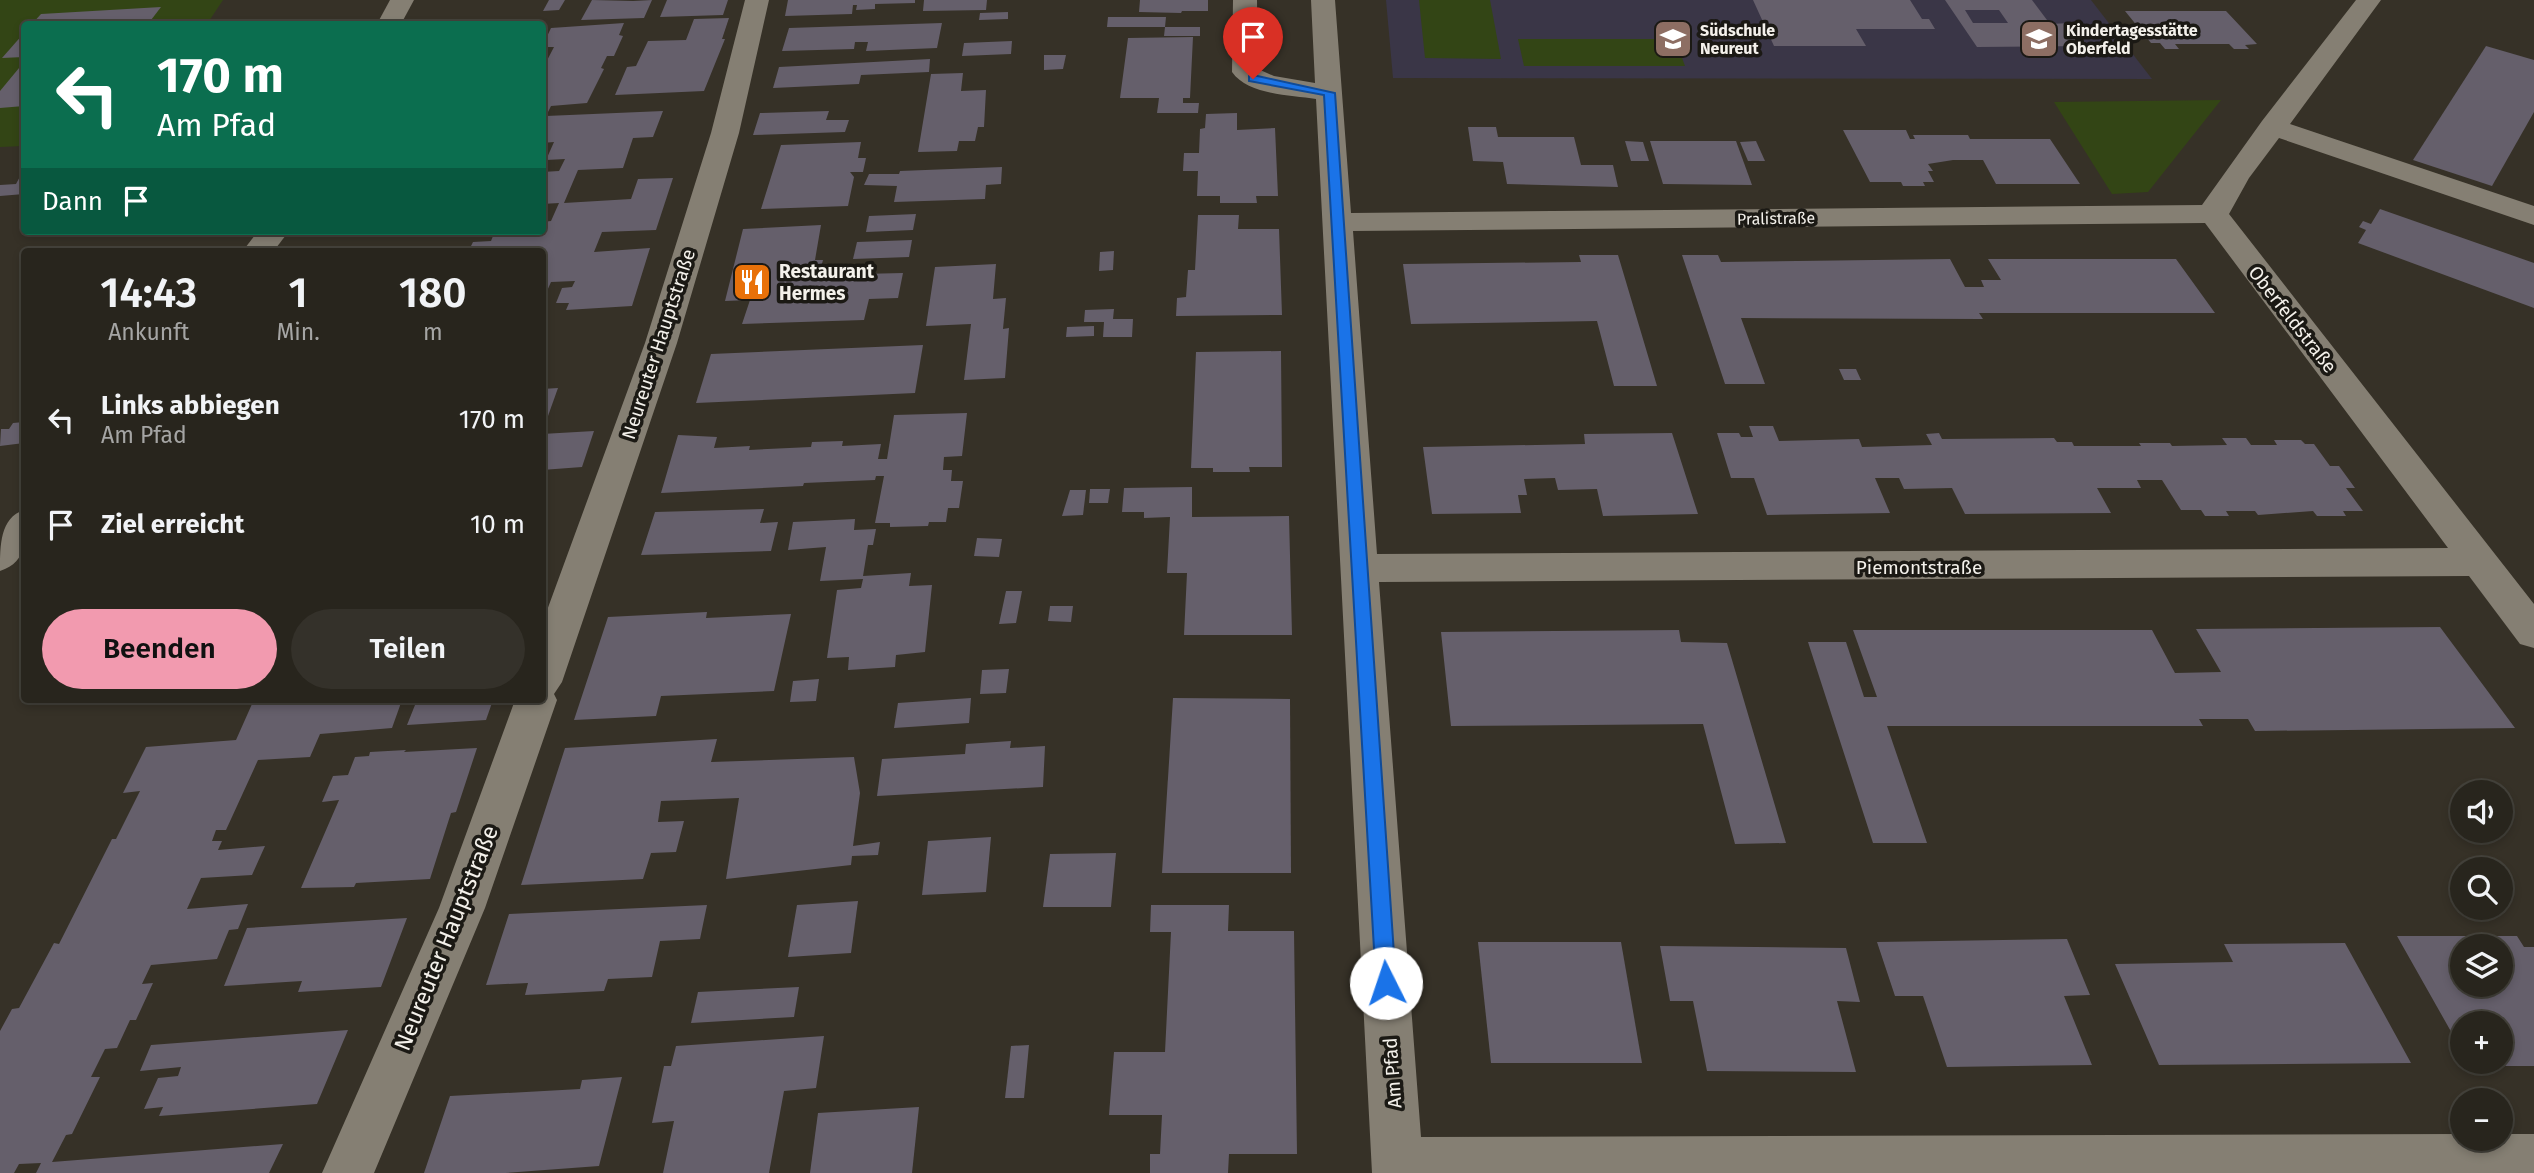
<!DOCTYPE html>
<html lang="de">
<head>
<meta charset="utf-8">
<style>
  body { margin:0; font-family:"Fira Sans",sans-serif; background:#34312a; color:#f1f3f6; height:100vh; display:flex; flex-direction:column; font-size:26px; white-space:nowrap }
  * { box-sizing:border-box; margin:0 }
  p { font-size:23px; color:#a5a5a4 }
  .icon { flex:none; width:38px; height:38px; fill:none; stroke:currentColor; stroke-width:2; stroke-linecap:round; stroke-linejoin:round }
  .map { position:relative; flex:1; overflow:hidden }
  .details { position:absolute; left:21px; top:248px; width:525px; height:455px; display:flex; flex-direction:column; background:#28251d; border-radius:7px; box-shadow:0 4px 10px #0003,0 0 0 2px #44423b }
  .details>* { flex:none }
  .banner { position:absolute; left:21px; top:21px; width:525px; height:214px; border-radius:7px; box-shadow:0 4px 10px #0003,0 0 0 2px #44423b; background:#0b6e4f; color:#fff; overflow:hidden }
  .buttons { position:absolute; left:2450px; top:780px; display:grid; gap:14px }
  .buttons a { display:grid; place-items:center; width:63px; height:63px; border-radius:50%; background:#28251d; box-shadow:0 4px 10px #0003,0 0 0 2px #44423b; font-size:35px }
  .pin { position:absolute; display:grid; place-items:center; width:60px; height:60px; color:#fff; margin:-72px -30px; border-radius:50% 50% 50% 0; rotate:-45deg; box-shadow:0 0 7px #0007 }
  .pin .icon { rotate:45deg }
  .me { position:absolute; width:77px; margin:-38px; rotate:356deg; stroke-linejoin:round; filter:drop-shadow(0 0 5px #0008) }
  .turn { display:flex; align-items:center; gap:24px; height:147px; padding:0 21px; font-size:32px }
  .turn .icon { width:91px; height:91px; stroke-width:2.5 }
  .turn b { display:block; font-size:49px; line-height:60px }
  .then { display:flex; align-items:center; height:66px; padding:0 21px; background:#0003; gap:14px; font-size:26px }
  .eta { display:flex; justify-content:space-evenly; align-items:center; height:119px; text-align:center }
  .eta b { font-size:42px; font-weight:600; line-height:49px }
  .button { display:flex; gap:14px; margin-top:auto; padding:14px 21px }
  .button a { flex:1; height:80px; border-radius:42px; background:#f29aaf; color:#111; font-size:28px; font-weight:600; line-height:80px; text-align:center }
  .button a+a { background:#34312a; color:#f1f3f6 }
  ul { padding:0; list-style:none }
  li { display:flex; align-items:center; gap:21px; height:105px; padding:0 21px }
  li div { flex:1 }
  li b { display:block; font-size:26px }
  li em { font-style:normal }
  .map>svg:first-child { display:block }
</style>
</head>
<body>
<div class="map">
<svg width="2534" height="1173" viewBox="0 0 2534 1173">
  <rect width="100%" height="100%" fill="#363127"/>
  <path fill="#3a3647" d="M1386,0H2091L2152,79L1393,78Z"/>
  <g fill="#334515">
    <path d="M0,0H223L207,24H24V146L0,147Z"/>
    <path d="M1419,0H1490L1501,59L1425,58Z"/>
    <path d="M1518,39H1675L1685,66H1524Z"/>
    <path d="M2221,100L2148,192L2112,194L2054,102Z"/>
  </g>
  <g fill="#655f6b" fill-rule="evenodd">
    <path d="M549,0H565L559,10L543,11Z"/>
    <path d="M592,0L633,1L652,0L644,18L581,20Z"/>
    <path d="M667,0H728L723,15L660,17Z"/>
    <path d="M788,0H915V3L875,4V9L856,10L857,5H853L852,14L785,16Z"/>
    <path d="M924,0H987L986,10L923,11Z"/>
    <path d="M1140,0H1208V11H1182L1181,13L1139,12Z"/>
    <path d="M1753,0H1910L1922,19H1929L1935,29H1856L1866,46H1774Z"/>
    <path d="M1945,0H2032L2050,24L2070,23L2087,46L1977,47ZM1965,10H1999L2008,23H1973Z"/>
    <path d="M161,7L148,24H32L41,14Z"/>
    <path d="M2125,11H2226L2257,44L2245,45L2249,49H2234L2229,44H2175L2179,49H2165L2160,43H2151Z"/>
    <path d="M1008,12V19L979,20L980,13Z"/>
    <path d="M1108,17H1166L1165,27H1200V36H1164L1165,27H1107Z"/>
    <path d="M729,18L722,39H725L704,91L615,95L627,67L636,66L648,41L686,40L694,19Z"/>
    <path d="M624,23L619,35L623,36L614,56H607L601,68L604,69L587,103L551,106L546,116L663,111L653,137L633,138L623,168L578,170L564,203L631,199L638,179L673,178L656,230L602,232L594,252L650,248L632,306L566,310L569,303H556L562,288L572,287L575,281L551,282L547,291L542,292V252H468L473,242L491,241L495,231H542V222L551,221L559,203L542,204V172L559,171L565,159L546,160L554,142L542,143V70L554,47H542L551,28Z"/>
    <path d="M942,23L937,48L866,51L868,42H855L854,49L782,51L789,28Z"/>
    <path d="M24,33V57L2,58Z"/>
    <path d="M1193,37L1190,98H1183V103H1199L1198,113H1157L1159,98H1120L1128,38Z"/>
    <path d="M1012,41L1011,54L962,56L964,43Z"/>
    <path d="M2486,46L2534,60V112L2492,186L2413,160Z"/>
    <path d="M1044,55H1066L1063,69L1044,70Z"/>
    <path d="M930,59L929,72L861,75L859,84L773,88L779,67Z"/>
    <path d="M24,62V106L0,108V91Z"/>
    <path d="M963,73L961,91L986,90L984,127H978L975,141H959L957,151L918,152L931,74Z"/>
    <path d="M829,111L826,120H849L845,132L753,135L760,113Z"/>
    <path d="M1237,113V130L1275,128L1278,196H1256L1257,203H1220V196H1197L1198,171H1183L1184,153H1199L1200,129L1205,128L1206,114Z"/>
    <path d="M1468,127H1496L1498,137H1574L1581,165H1613L1618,187L1507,184L1503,162L1473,161Z"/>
    <path d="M1843,130H1906L1910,139H1915L1913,135H1968L1970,139H2050L2080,184H1996L1983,160H1953L1928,164L1933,171H1928L1934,182H1923L1925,186H1903L1901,182H1870Z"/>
    <path d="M1625,141L1643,142L1649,161H1631Z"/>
    <path d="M1650,141H1736L1752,185L1663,184Z"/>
    <path d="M1756,141L1765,161H1748L1740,142Z"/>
    <path d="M861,142L858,158H866L863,172H850L854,177L848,206L761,209L781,145Z"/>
    <path d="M1002,167L1001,184L986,185L985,199L894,202L897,186L864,185L869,174H899L900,171Z"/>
    <path d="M24,169V194L0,196V185L16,184Z"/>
    <path d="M2380,209L2534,263V308L2358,243L2366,230L2359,227L2363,221L2371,224Z"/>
    <path d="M916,214L913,230L866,232L869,216Z"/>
    <path d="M1198,215H1239L1238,229H1279L1282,315L1176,316L1177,298L1186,297L1188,270H1195Z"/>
    <path d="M821,225L815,260H823L819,275L903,273L898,298L869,299L864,320L742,324L750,300L725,301L743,229Z"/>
    <path d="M912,240L909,257L853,259L857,242Z"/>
    <path d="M1114,251L1113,270L1099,271L1100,252Z"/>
    <path d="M1579,255H1618L1657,386H1614L1597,321L1411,324L1403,264L1581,262Z"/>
    <path d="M1682,255H1718L1721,262L1950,259L1965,287H1984L1981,280H2001L1988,259H2176L2215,313H1979L1983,319L1741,318L1765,384H1725Z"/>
    <path d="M996,264L993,299L1006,298L1003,329L1009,328L1005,378L964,380L971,324L926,326L935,267Z"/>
    <path d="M1114,309L1113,319H1133L1132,337H1103L1104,322H1084L1085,310Z"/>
    <path d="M1094,326V336L1066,337L1067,327Z"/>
    <path d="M923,345L915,393L696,403L711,354Z"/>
    <path d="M1281,351L1282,467H1249L1250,472H1213V468H1191L1196,352Z"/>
    <path d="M1839,369H1856L1861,380H1844Z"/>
    <path d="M558,388L543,430H542V389Z"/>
    <path d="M967,413L962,456L944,457L943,470H952L951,481H963L959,508H948L946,522H929L928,526L890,527V523H875L884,476H876L875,480L804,483L803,486L661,493L678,435L717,437L714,448L750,446L749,450L811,447L812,442L843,441L842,446L881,444L878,459H887L894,415Z"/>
    <path d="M24,422V443L0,446L1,429H9L13,423Z"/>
    <path d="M1749,426H1773L1779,441L1859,439L1862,447L1932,445L1926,434L1939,433L1942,439L2054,438L2057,442H2072L2074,446H2141L2139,443H2170L2172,446L2227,445L2222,438H2246L2251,445H2277L2274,440H2301L2305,444H2314L2330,466H2339L2355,488H2346L2363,511H2343L2346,516H2317L2313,511L2258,515L2255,511H2226L2229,516H2205L2201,510H2181L2162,480H2137L2141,488H2097L2111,513L1965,514L1952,488L1904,489L1899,478H1875L1890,513L1767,515L1754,478H1731L1717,433H1739L1741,437H1753Z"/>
    <path d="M594,431L582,467L542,470V434Z"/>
    <path d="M1672,433L1698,514L1603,516L1597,489L1558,490L1555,478L1524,479L1527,495H1518L1521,513L1432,514L1423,447L1585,444L1584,434Z"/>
    <path d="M1192,487V517L1289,516L1292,635H1184L1187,573H1167L1170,517L1144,518V512H1122L1124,488Z"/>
    <path d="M1090,489H1110L1108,503H1089Z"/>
    <path d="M1070,490H1086L1083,515L1062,516Z"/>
    <path d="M764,509L760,523L778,522L771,551L641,555L655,512Z"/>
    <path d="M855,519L854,530L876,529L873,545H868L863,576L911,573L909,586L932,585L925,652L896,655L895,667L848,670L849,657L827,658L837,590L861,588L863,579L820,581L826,547L788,550L793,522Z"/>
    <path d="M977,538L1002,539L999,557L974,556Z"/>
    <path d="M1006,591H1022L1016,623L999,624Z"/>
    <path d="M1050,606H1073L1071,622L1048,621Z"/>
    <path d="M707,612L706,618L791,614L774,691L661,696L656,716L574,720L608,617Z"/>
    <path d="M2440,627L2515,728L2255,731L2248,719H2199L2203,726H1887L1927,843H1873L1808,642H1846L1864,697H1877L1853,630H2152L2175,673L2221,672L2196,629Z"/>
    <path d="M1679,630L1681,642L1727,643L1786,843L1735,844L1703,724L1451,726L1441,632Z"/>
    <path d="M1009,669L1006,693L980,694L982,670Z"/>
    <path d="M819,679L816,701L790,702L793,681Z"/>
    <path d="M971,698L969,723L894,728L898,703Z"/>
    <path d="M1173,698L1290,699L1291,873H1162Z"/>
    <path d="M296,700H402L392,728L320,734L310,757L258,760L226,830H216L212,841H222L218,850L265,846L252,875L201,878L187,909L248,904L238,929L229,930L217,959L151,965L142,984L153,983L136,1020H130L117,1048L105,1049L91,1077H100L72,1134L66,1135L52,1162L283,1144L269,1173H36L41,1163L19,1164L14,1173H0V1031L12,1009L19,1008L54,943L59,944L112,839H116L140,791L123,793L146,747L236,740L252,704Z"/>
    <path d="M417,700H493L486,720L407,725Z"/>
    <path d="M717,739L711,762L854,757L860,793L853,846L880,842L878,855L852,856L851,865L726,879L739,798L661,801L658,822L684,821L676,852L651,853L643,879L521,885L565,748Z"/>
    <path d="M1011,741L1010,748L1045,746L1043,787L877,796L882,759L965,754L966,744Z"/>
    <path d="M477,748L456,812L451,813L430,879L356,883L354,887L301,888L339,800L322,802L333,776L348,775L355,757L369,756L370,752L406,750L404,752Z"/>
    <path d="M991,837L986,892L922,895L928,841Z"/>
    <path d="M1116,853L1111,907H1043L1050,854Z"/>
    <path d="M858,901L851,953L788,957L797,905Z"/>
    <path d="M707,905L700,939L660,941L652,977L608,979L604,991L525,995L528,983L486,985L509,914Z"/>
    <path d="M1151,905H1229L1228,931H1294L1297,1154H1229L1228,1173H1150V1154H1160L1162,1115H1109L1114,1052H1165L1171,932H1150Z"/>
    <path d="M407,918L381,987L298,992L302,981L224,986L247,928Z"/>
    <path d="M2397,936H2517L2524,947H2534V1066H2471L2469,1062H2501V1024H2462V1051ZM2462,947H2501V985H2462Z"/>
    <path d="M2067,939L2090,995L2064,996L2092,1065L1947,1067L1923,996H1895L1877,942Z"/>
    <path d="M1478,942H1621L1642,1063H1491Z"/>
    <path d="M2345,943L2411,1063L2159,1065L2115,964L2233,962L2224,944Z"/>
    <path d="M1660,946L1846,948L1860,1002L1837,1001L1856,1072L1707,1071L1693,1001H1670Z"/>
    <path d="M799,987L794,1017L691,1023L698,992Z"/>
    <path d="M348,1030L317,1104L159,1116L163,1107L144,1109L158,1078L178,1076L181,1067L140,1071L151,1045Z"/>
    <path d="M824,1036L816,1088L784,1091L769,1173H663L674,1121L652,1123L664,1066H671L676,1046Z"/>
    <path d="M1029,1045L1024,1098H1005L1011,1046Z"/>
    <path d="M622,1077L599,1166L505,1173H424L450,1096L580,1089L582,1080Z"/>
    <path d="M919,1107L912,1173H810L818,1113Z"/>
  </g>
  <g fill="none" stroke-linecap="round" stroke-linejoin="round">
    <g fill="#857f73" fill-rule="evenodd">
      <path d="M390,0H414L401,24H377Z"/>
      <path d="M745,0H769L739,133L677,343L562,682L554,694L557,700L485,908L374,1173H322L439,908L515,700H542V624L645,343L711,133Z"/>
      <path d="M1233,0H1257L1258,69L1274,76L1315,83L1311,0H1335L1351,213L2202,205L2262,121L2356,0H2381L2290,124L2534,206V225L2279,138L2249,178L2229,214L2534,604V648L2520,644L2469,576L1379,582L1421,1137L2462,1134V1139H2501V1134H2534V1173H1372L1316,99C1290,95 1248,95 1232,72ZM2205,223L2448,548L1377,554L1353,231Z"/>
      <path d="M258,231H289L273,252H242Z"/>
      <path d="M24,510C26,535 29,562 0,571C0,545 0,518 24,510Z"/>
    </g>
  </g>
  <path fill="#1a73e8" stroke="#114b97" stroke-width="2" d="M1253,75L1335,93L1396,983L1393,990L1386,992L1379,990L1376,983L1324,95L1249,81V76Z"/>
  <defs>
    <symbol id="school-square" viewBox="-11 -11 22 22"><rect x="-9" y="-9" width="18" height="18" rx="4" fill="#8d6e63" stroke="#1b1914"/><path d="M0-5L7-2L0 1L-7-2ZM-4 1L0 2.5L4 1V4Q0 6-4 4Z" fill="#fff"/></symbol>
    <symbol id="restaurant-square" viewBox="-11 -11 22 22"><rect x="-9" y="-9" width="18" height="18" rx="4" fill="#e8710a" stroke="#1b1914"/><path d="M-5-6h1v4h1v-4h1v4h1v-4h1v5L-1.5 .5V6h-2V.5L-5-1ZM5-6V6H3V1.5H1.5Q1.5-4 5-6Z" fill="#fff"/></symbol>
  </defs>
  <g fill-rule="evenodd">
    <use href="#school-square" x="1651" y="17" width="44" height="44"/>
    <use href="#school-square" x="2017" y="17" width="44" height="44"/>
    <use href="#restaurant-square" x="730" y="260" width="44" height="44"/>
  </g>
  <g text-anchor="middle" stroke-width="7" stroke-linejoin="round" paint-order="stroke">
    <g font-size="16" font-weight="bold" fill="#f4f1eb" stroke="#1b1914" text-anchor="start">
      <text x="1700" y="36">Südschule<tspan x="1700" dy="18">Neureut</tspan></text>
      <text x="2066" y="36">Kindertagesstätte<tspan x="2066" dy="18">Oberfeld</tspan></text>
    </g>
    <g font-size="16" fill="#f4f1eb" stroke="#1b1914">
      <text transform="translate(1776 218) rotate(-1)" y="6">Pralistraße</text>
    </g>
    <g font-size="19" font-weight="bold" fill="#f4f1eb" stroke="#1b1914" text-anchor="start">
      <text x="779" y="278">Restaurant<tspan x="779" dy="22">Hermes</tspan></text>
    </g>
    <g font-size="19" fill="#f4f1eb" stroke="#1b1914">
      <text transform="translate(2293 319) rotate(52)" y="7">Oberfeldstraße</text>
      <text transform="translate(658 344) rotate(-72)" y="7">Neureuter Hauptstraße</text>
      <text x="1919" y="574">Piemontstraße</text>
      <text transform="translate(1392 1073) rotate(-94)" y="7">Am Pfad</text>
    </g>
    <g font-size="23" fill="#f4f1eb" stroke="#1b1914">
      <text transform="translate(446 938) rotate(-68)" y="8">Neureuter Hauptstraße</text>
    </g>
  </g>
</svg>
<div class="buttons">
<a><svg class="icon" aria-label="sound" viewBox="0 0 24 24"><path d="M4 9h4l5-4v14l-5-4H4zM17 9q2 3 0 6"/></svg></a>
<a><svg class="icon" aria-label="search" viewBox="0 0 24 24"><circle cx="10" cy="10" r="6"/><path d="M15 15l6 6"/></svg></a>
<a><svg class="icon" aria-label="layers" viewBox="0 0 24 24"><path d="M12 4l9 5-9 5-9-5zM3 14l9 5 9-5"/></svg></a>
<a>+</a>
<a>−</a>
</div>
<div class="pin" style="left:1253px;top:79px;background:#d93025"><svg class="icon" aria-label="arrive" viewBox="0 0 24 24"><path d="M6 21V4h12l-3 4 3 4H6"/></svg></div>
<svg class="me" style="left:1386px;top:983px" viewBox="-20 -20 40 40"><circle r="19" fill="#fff"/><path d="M0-13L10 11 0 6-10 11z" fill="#1a73e8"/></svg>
<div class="banner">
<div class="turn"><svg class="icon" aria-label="left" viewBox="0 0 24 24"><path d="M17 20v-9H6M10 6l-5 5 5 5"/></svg><div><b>170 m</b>Am Pfad</div></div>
<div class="then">Dann<svg class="icon" aria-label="arrive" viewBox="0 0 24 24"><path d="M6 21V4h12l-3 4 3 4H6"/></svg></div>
</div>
<section class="details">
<div class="eta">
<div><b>14:43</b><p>Ankunft</p></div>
<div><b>1</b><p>Min.</p></div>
<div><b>180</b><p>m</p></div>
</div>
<ul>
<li><svg class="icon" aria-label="left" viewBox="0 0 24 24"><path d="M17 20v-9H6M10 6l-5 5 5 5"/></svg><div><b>Links abbiegen</b><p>Am Pfad</p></div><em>170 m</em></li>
<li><svg class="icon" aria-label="arrive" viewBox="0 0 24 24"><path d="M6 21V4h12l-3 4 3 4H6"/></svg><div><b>Ziel erreicht</b></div><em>10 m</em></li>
</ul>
<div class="button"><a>Beenden</a><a>Teilen</a></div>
</section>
</div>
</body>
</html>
